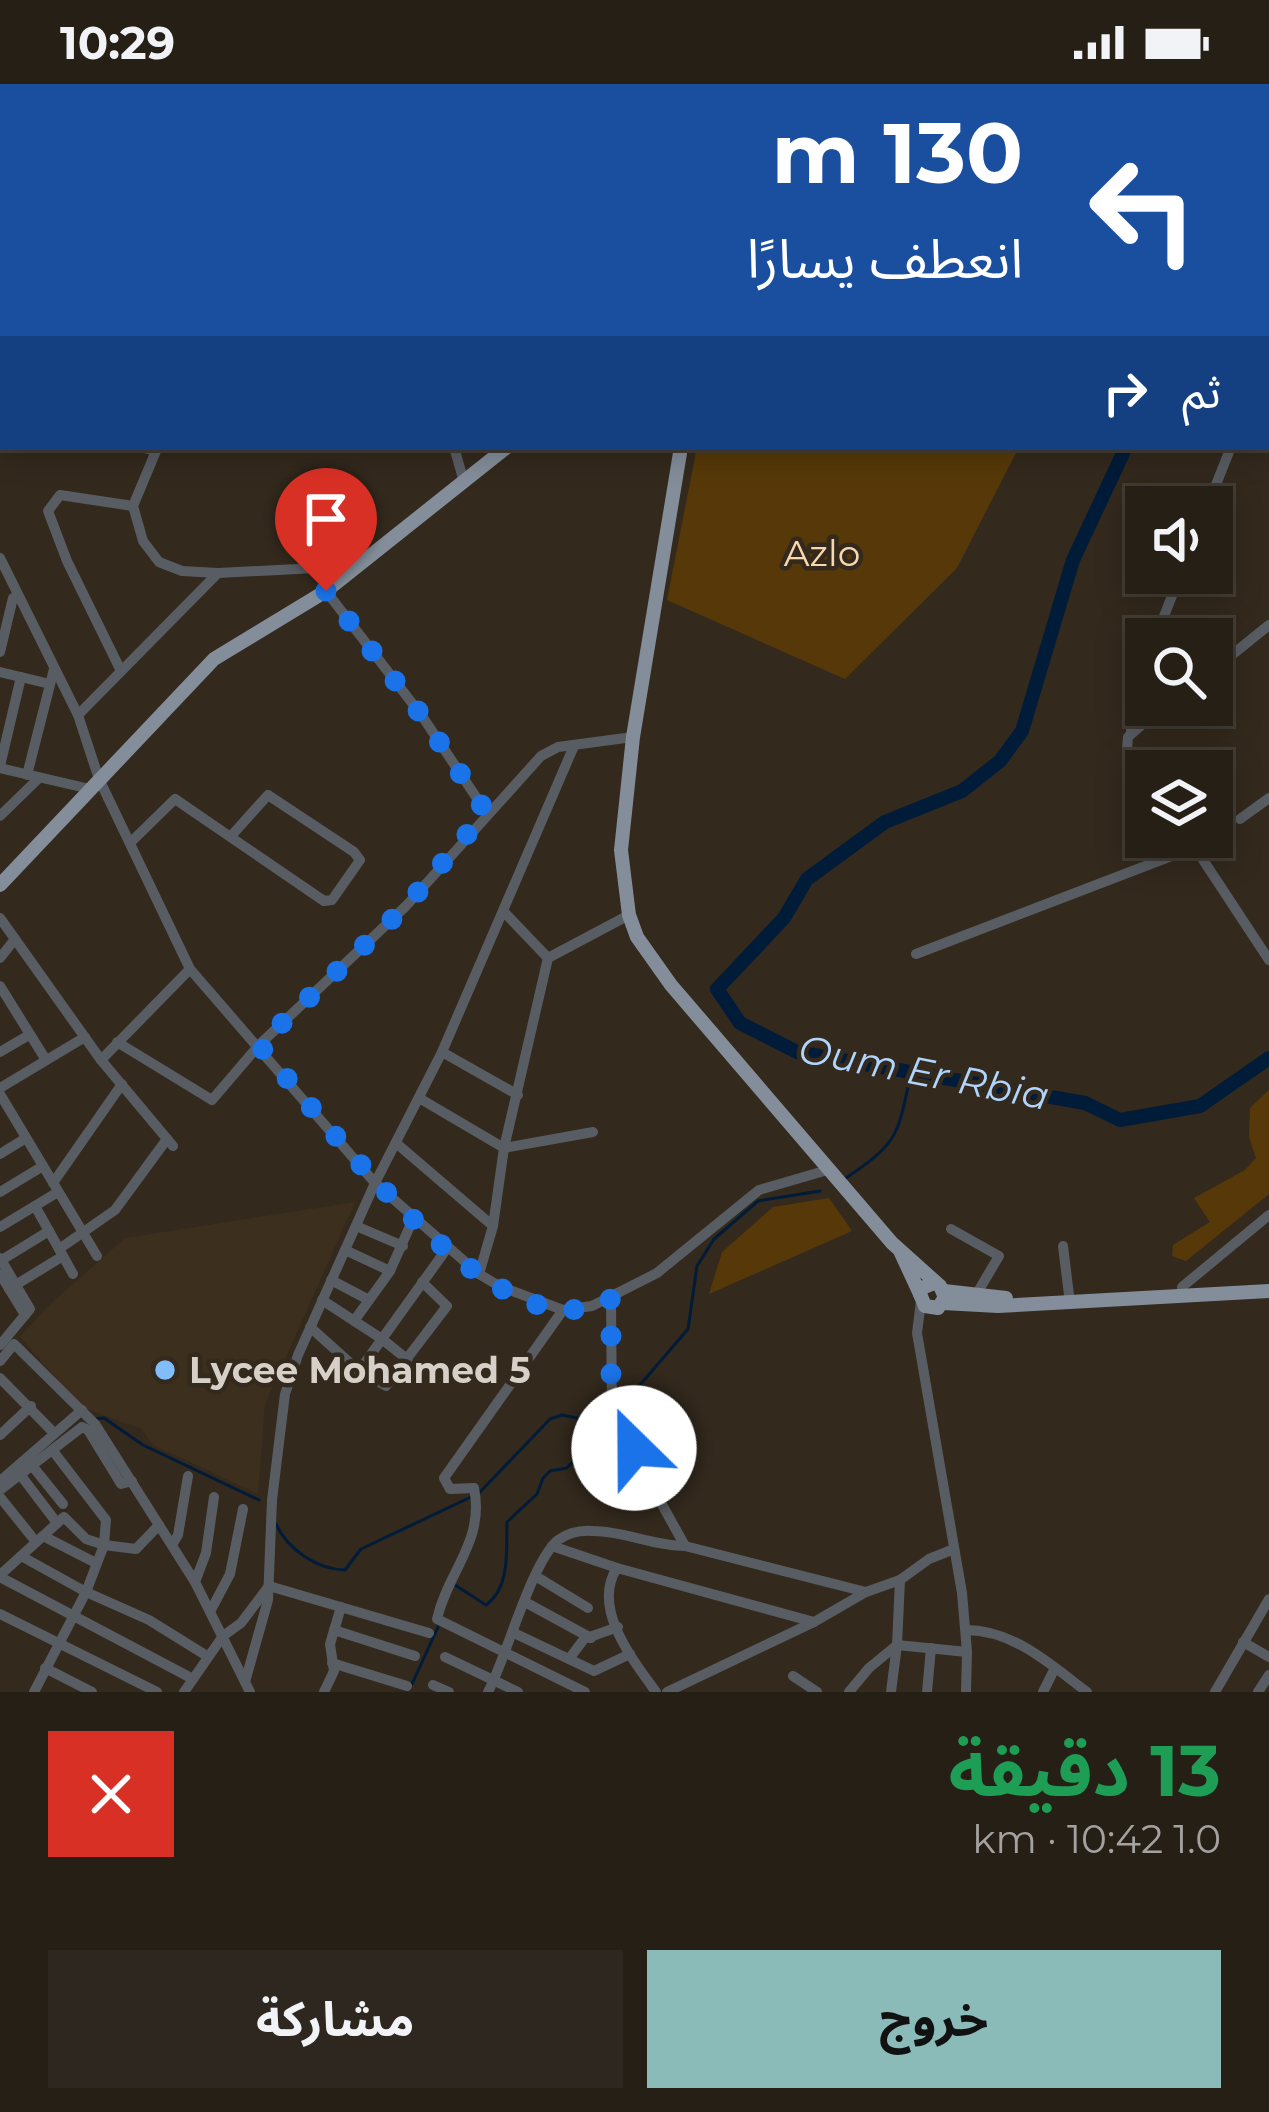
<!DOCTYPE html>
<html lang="ar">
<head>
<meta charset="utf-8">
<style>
  body { margin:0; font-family:Montserrat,"Noto Sans Arabic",sans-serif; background:#2e271f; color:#f1f3f6; direction:rtl; height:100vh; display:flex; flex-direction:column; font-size:45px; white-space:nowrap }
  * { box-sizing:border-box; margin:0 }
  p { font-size:39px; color:#a4a2a1 }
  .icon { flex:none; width:66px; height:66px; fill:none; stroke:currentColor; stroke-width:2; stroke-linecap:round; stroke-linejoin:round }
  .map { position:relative; height:1608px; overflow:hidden; direction:ltr }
  .sheet { display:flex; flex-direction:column; background:#261f16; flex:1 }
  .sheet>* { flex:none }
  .guide { position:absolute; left:0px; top:0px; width:1269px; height:366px; box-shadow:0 6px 30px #0003,0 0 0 3px #423d35; direction:rtl; background:#1a4fa0; color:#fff; overflow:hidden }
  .fabs { position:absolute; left:1125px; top:402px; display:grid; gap:24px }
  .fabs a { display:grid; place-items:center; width:108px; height:108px; border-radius:0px; background:#261f16; box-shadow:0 6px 30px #0003,0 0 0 3px #423d35; font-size:60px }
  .pin { position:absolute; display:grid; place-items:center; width:102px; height:102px; color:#fff; margin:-123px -51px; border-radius:50% 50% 50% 0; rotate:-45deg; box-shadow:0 0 12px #0007 }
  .pin .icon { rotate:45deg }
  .me { position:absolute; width:132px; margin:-66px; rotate:337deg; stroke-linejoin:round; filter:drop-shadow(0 0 9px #0008) }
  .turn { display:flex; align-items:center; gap:42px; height:252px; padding:0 48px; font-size:54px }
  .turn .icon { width:156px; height:156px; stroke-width:2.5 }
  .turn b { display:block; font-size:84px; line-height:102px }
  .then { display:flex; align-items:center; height:114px; padding:0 48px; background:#0003; gap:24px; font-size:45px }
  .round { display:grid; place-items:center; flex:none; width:126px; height:126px; border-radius:0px; background:#2e271f }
  .headline { display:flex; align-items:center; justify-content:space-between; height:204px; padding:0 48px }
  h1 { font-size:72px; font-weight:700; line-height:90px; color:#1e9e55 }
  .button { display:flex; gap:24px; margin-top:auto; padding:24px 48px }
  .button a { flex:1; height:138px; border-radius:0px; background:#8bbbb9; color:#111; font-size:48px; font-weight:700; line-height:138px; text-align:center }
  .button a+a { background:#2e271f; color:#f1f3f6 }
  .status { display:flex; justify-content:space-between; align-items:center; height:84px; padding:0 60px; background:#261f16; direction:ltr }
  .status svg { height:33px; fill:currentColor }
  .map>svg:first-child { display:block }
</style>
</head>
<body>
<div class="status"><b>10:29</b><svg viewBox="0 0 49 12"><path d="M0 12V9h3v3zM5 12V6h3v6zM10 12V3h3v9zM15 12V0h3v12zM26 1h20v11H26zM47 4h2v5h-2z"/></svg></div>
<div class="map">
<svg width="1269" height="1608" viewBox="0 0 1269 1608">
  <rect width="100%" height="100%" fill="#33291d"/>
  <path fill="#3d2f1d" d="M355,1118L265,1320L258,1410L153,1361L142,1345L81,1323L20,1253L46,1224L125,1154Z"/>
  <g fill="#573909">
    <path d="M697,363H1019L957,484L845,595L667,516Z"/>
    <path d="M1269,1006V1110L1186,1177L1172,1172L1173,1161L1210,1138L1194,1114L1245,1086L1256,1074L1249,1053L1250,1024Z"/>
    <path d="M829,1114L852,1147L709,1210L722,1168L773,1123Z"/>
  </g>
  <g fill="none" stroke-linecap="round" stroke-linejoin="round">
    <g stroke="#001c39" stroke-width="3">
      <path d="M846,1094C900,1058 898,1050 911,988"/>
      <path d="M615,1330L688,1245L697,1182L714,1155L758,1117L820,1107"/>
      <path d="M94,1335L104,1334L143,1361L259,1416"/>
      <path d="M276,1440C288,1466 317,1485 345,1486L361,1465L471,1413"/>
      <path d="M455,1501L486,1521C511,1503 506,1465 507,1438L537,1410L543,1394L550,1387L567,1384L601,1348L602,1339L562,1331L550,1335L480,1408"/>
      <path d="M412,1600L438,1543"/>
    </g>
    <g stroke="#001c39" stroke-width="14">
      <path d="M821,0L824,3"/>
      <path d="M1178,0L1180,3"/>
      <path d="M1110,3L1116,0"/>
      <path d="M1126,363L1073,476L1022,647L1000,677L962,707L885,738L807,795L784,834L717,905L740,939L797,968L1085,1019L1120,1036L1200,1022L1269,974"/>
    </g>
    <g stroke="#585d63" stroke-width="10">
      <path d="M146,0L149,3"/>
      <path d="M778,0L779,3"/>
      <path d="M877,0L880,3"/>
      <path d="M1223,0L1224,3"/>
      <path d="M1236,0L1237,3"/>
      <path d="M108,3L110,0"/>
      <path d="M183,3L186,0"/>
      <path d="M347,3L348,0"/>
      <path d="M447,3L449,0"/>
      <path d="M680,3L684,0"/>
      <path d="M806,3L808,0"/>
      <path d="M1050,3L1051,0"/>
      <path d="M1266,34L1269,32"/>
      <path d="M1266,140L1269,151"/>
      <path d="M1266,191L1269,196"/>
      <path d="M0,358L3,356"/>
      <path d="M141,363L156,367L133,422L143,457L159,478L182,487L218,489L356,482"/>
      <path d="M454,363L464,398"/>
      <path d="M1266,363L1269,364"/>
      <path d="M1207,423L1231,363"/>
      <path d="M0,474L78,631L99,695L190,885L375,1099L479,1190L499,1202L563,1226L592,1222L657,1189L759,1106L831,1085"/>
      <path d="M326,507L422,632L486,728"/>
      <path d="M1155,555L1181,489"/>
      <path d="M0,568L13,514"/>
      <path d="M121,587L67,477L48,427L60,411L133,422"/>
      <path d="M1212,587L1269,541"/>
      <path d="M0,588L50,600"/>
      <path d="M78,631L218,489"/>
      <path d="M1131,646L1146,581"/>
      <path d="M0,682L21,593"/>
      <path d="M0,684L90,705"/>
      <path d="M27,691L54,585"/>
      <path d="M1146,694L1127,665L1128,653L1164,621"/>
      <path d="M0,732L39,694"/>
      <path d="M1240,735L1269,714"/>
      <path d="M1188,753L1269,876"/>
      <path d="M132,757L175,715L324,817L332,816L360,776L354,768L268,711L232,751"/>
      <path d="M505,829L548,874L629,831"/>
      <path d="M0,834L101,976L173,1062"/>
      <path d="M916,870L1195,763"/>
      <path d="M0,874L15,855"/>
      <path d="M0,902L46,976"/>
      <path d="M117,958L212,1016L259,961L406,822L541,672L558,663L633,653"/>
      <path d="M0,968L29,951"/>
      <path d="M442,968L518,1011"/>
      <path d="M101,976L190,885"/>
      <path d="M0,1004L85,953"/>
      <path d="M0,1010L97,1172"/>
      <path d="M419,1014L504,1064L593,1048"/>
      <path d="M396,1059L493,1142"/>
      <path d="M0,1070L26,1054"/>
      <path d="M53,1099L122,1000"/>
      <path d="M0,1108L43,1082"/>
      <path d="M35,1122L73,1190"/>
      <path d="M356,1142L403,1162"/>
      <path d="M0,1143L58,1108"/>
      <path d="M951,1145L999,1172L976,1211"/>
      <path d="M1063,1162L1069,1211"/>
      <path d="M59,1165L115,1126L167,1055"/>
      <path d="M345,1166L390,1187"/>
      <path d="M0,1174L30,1225L0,1261"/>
      <path d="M0,1177L49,1147"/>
      <path d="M0,1190L25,1231"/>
      <path d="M479,1190L493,1142L504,1064L548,874"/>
      <path d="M331,1196L369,1216"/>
      <path d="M9,1205L63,1172"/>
      <path d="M1182,1211V1203L1269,1131"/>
      <path d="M611,1215L612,1330L685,1462"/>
      <path d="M322,1216L382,1255L408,1276"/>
      <path d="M921,1217L917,1249L962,1509L967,1568L966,1608"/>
      <path d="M563,1226L444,1394L450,1405L474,1404C485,1457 448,1487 437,1535L585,1608"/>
      <path d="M354,1237L390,1187L414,1133"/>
      <path d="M310,1243L359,1287L386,1302L447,1222L422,1198"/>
      <path d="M0,1277L14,1260L95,1340L195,1498L250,1608"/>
      <path d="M359,1287L448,1163"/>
      <path d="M0,1294L54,1349"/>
      <path d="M0,1351L31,1322"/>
      <path d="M34,1384L63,1420"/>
      <path d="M22,1393L57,1439"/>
      <path d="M0,1397L82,1326"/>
      <path d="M0,1406L82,1343L88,1346L121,1400L132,1397"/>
      <path d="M0,1413L36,1458"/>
      <path d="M43,1452L96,1479"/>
      <path d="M172,1461L178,1451L188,1392"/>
      <path d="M552,1462L617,1484"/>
      <path d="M21,1472L86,1508L149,1536L207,1572"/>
      <path d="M0,1491L64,1433L86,1455L104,1461L106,1436L53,1367"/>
      <path d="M0,1493L193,1595"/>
      <path d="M537,1493L588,1524"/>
      <path d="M195,1498L206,1469L214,1413"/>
      <path d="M525,1518L591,1554"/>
      <path d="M211,1526L230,1490L243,1425"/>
      <path d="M0,1530L157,1608"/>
      <path d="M334,1546L415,1572"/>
      <path d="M966,1546C1014,1546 1051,1581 1087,1608"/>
      <path d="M514,1549L594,1587L630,1570"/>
      <path d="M1243,1558L1269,1573"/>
      <path d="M445,1573L518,1608"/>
      <path d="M569,1575L584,1555L618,1543"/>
      <path d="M332,1579L407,1602"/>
      <path d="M45,1584L92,1608"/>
      <path d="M793,1592L817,1608"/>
      <path d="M245,1598L268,1516L272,1416L285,1310L298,1271L375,1099L442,968L574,662"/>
      <path d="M433,1601L449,1608"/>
      <path d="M34,1608L86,1508L104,1461L136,1465L159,1441"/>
      <path d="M184,1608L223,1552L241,1539L269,1502L429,1549"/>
      <path d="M324,1608L334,1587L330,1560L341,1523"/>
      <path d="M488,1608C507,1572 531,1479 558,1456C568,1449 581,1446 593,1447C624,1447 653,1462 685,1462L866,1508"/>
      <path d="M656,1608C633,1576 591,1524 617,1484L814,1538"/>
      <path d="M667,1608L814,1538L866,1508L900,1496L929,1475L954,1465"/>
      <path d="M849,1608L869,1584L897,1561L900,1496"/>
      <path d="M891,1608L897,1561L967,1568"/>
      <path d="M927,1608L931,1564"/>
      <path d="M1043,1608L1055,1584"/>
      <path d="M1215,1608L1269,1515"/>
      <path d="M1258,1608L1269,1591"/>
    </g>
    <g stroke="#838e9a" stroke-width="14">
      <path d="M515,0L517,3"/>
      <path d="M681,363L633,653L621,766L629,831L637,853L671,901L892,1159L940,1202L945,1213L938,1224L925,1222L920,1210L922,1204L934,1199"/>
      <path d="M0,801L214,575L326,507L507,363"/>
      <path d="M901,1169L920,1210"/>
      <path d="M944,1207L1006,1214"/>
      <path d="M943,1219L998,1222L1269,1207"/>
    </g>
  </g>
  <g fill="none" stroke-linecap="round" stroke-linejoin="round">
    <path stroke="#1a73e8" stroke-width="21" stroke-dasharray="0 37.8" d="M326,507L422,632L486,728L406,822L259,961C323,1035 463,1223 567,1226C582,1226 597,1220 611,1215V1326L634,1364"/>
  </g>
  <circle fill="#80bdfa" stroke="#33291d" stroke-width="4.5" cx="165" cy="1286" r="12"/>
  <g text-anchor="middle" stroke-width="9" stroke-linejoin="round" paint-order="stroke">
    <g font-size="36" fill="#f9d7ac" stroke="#33291d">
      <text x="822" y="482">Azlo</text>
    </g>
    <g font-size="36" font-weight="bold" fill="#d7d0c8" stroke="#33291d" text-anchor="start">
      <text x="189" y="1299">Lycee Mohamed 5</text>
    </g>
    <g font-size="39" font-style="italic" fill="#b0d5fc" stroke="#33291d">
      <text transform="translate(924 988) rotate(11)" y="14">Oum Er Rbia</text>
    </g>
  </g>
</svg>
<div class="fabs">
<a><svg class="icon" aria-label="sound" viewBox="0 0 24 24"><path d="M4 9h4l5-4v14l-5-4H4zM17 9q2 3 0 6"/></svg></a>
<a><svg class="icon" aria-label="search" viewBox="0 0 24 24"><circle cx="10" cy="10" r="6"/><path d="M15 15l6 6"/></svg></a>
<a><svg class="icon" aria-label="layers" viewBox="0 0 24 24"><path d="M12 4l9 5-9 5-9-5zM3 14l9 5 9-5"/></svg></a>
</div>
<div class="pin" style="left:326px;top:507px;background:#d93025"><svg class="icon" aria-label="arrive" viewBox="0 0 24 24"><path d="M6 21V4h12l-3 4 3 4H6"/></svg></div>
<svg class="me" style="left:634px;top:1364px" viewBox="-20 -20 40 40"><circle r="19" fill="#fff"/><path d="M0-13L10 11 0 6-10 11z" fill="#1a73e8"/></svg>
<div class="guide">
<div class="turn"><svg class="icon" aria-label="left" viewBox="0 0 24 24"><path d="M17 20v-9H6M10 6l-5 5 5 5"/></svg><div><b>130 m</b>انعطف يسارًا</div></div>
<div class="then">ثم<svg class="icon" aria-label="right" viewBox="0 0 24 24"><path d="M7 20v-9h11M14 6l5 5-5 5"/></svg></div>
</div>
</div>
<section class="sheet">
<div class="headline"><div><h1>13 دقيقة</h1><p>1.0 km · 10:42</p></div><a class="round" style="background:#d93025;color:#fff"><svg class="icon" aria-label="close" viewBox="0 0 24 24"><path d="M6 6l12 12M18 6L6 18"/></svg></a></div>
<div class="button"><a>خروج</a><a>مشاركة</a></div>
</section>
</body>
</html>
